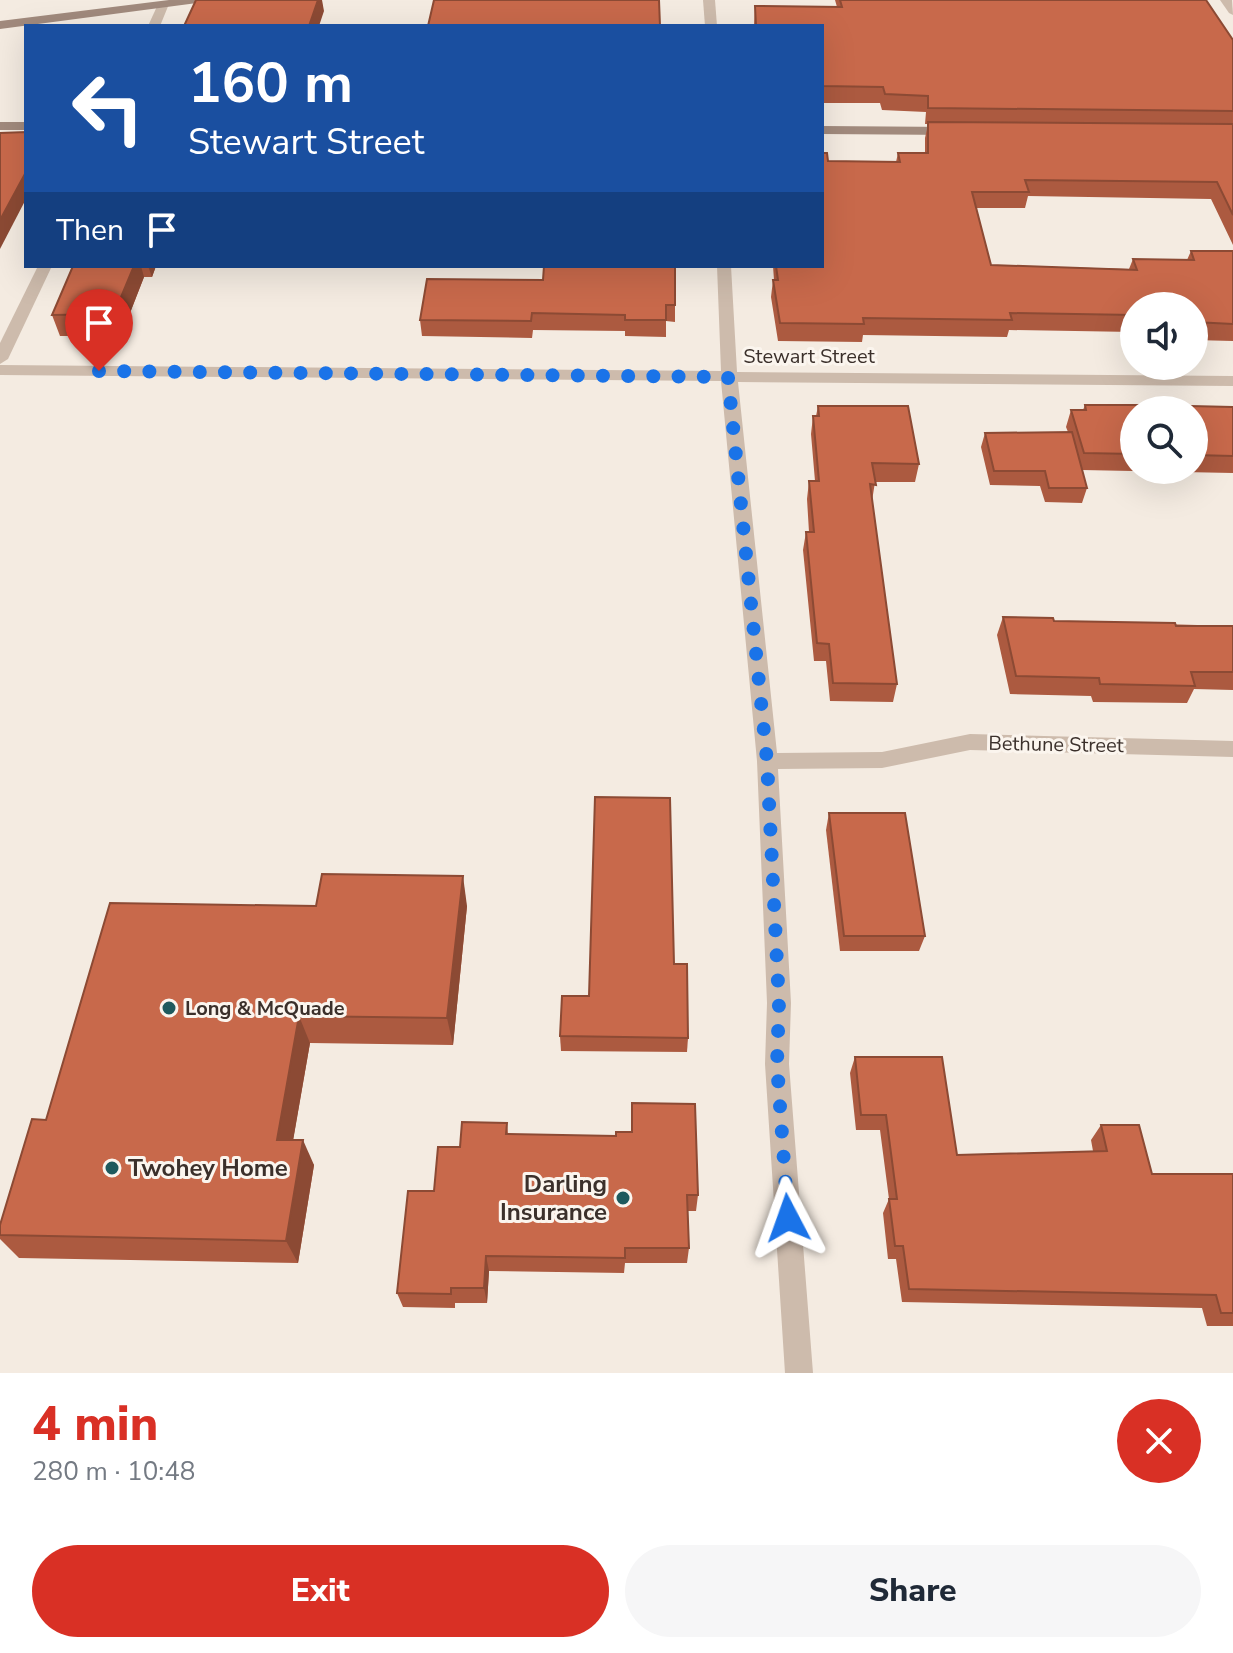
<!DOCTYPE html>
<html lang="en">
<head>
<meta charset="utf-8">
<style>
  body { margin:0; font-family:"Nunito Sans",sans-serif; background:#f6f6f7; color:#1f2937; height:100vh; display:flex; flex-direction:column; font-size:30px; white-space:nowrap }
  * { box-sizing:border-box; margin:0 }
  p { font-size:26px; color:#747a83 }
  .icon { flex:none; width:44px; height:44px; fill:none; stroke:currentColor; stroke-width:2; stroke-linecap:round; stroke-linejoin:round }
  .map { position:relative; height:1373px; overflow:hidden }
  .panel { display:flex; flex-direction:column; background:#fff; flex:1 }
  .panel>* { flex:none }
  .hud { position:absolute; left:24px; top:24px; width:800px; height:244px; border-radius:0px; box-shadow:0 8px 32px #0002; background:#1a4fa0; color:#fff; overflow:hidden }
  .controls { position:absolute; left:1120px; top:292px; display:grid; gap:16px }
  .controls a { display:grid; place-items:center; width:88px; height:88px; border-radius:50%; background:#fff; box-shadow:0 8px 32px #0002; font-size:40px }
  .pin { position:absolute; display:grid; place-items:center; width:68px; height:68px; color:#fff; margin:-82px -34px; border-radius:50% 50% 50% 0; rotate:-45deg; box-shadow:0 0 8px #0007 }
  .pin .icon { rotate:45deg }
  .me { position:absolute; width:88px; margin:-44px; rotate:356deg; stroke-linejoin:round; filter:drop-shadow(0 0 6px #0008) }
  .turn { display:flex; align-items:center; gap:28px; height:168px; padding:0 32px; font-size:36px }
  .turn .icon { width:104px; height:104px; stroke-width:2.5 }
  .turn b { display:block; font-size:56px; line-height:68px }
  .then { display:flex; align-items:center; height:76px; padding:0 32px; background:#0003; gap:16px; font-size:30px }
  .round { display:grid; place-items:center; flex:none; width:84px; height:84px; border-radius:42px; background:#f6f6f7 }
  .summary { display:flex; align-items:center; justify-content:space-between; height:136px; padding:0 32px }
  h1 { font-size:48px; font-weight:800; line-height:60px; color:#d93025 }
  .action { display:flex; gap:16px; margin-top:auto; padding:16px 32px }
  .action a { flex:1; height:92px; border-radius:48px; background:#d93025; color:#fff; font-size:32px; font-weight:800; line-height:92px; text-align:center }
  .action a+a { background:#f6f6f7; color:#1f2937 }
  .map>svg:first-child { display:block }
</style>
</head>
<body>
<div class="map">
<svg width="1233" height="1373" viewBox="0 0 1233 1373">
  <rect width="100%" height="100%" fill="#f4ebe1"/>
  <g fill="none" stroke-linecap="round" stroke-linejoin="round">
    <g fill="#cdbbac" fill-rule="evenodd">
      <path d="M703,0H715L717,26H705Z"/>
      <path d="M1220,0H1232L1233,15L1229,13Z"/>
      <path d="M159,2L169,4L160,26H148Z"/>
      <path d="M38,266H52L8,359L0,364V343Z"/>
      <path d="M717,266H731L737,372L1233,376V386L738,382L777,753L882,752L970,734L1233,741V757L970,750L882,768L778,769L791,1003L789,1064L813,1373H785L765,1064L767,1003L757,761L721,381L0,375V365L721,371Z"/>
    </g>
    <g fill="#a18a7d" fill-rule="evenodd">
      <path d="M169,0H203L197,3L0,29V21Z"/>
      <rect x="0" y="122" width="26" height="8"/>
      <path d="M822,126L954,127L961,131L954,135L822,134Z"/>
    </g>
  </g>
  <g fill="#ac5a40" fill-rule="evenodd">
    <path d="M835,0H1206L1233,40V245L1211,199L1028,196L1025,208H976L991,265L1129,269L1133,259L1187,260L1191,251H1233V341L1194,340V306H1134V332L1009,330L1007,337L863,335L862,342L778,341L771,297L773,280H774L773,266H822L828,161L896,162L898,153H925V138L928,124H925L926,112L882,110L880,103H822V26H754L755,6L837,7Z"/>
    <path d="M73,266H156L152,277H144L121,336H60L52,315Z"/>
    <path d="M628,267L675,305V322L666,321V337L625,336V331L533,330L532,338L422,336L420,320L543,280Z"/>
    <path d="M1085,405L1233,407V473L1082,470L1087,488L1082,503L1045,502L1040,486L990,485L981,447L985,433L1068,432L1066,427L1071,410H1083ZM1134,410H1194V470H1134Z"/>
    <path d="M818,406L919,464L915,482H875L872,501L897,684L893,702L830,701L826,661H814L803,550L806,532H809L807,499L809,481H815L811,434L813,416H816Z"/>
    <path d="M1003,617L1054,621L1233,626V690L1194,689L1187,703L1093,702L1091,696L1010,694L997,635Z"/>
    <path d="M829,813L925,936L919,951H840L826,830Z"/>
    <path d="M316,906H467L453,1045L310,1043L293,1140L314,1165L298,1263L19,1258L0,1239V1225L46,1120Z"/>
    <path d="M674,964L688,1038L687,1052L561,1051L560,1036L589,996Z"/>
    <path d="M855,1057L957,1155L1093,1151L1091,1140L1101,1125L1152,1174H1233V1326H1207L1202,1308L902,1302L896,1259H888L883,1213L889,1199L880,1130H856L850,1073Z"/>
    <path d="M507,1123L508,1134L698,1195L696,1211H688L689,1248L687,1263H625L624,1273L489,1271L487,1303H455V1308L403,1307L397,1293L434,1191L460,1147Z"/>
  </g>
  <g fill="#8c4a34">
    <path d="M318,0H322L324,11L319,26H309Z"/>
    <path d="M26,172V199L0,249V220Z"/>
    <path d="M134,266H141L144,277L121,336L114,314Z"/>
    <path d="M148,266H156L152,277Z"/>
    <path d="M463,876L467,906L453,1045L447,1018Z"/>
    <path d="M299,1016L310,1043L289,1164L277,1140Z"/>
    <path d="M303,1140L314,1165L298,1263L286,1241Z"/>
    <path d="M486,1256L489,1271L487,1303L484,1288Z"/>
  </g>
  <g fill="#c8694b" stroke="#8c4a34" stroke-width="2">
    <path d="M196,0H318L309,26H184Z"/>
    <path d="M434,0H659L660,26H428Z"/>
    <path d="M840,0H1206L1233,40V111L928,108V96L885,94L883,87L822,86V26H756L755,6L842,7Z"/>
    <path d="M928,122L1233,124V215L1217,182L1025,180L1029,192H972L991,265L1137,270L1133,259L1194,260L1191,251H1233V324L1194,322V306H1134V315L1010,313L1012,320L863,318L864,324L780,323L773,280H778L776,266H822V153H827L828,161L900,162L898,153H928Z"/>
    <path d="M26,132V172L0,220V133Z"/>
    <path d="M73,266H134L114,314L52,315Z"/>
    <path d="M544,266L628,267V266H675V305H666V320H625V315L532,313L531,321L420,320L427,279L543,280Z"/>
    <path d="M1085,405H1147L1233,407V456L1194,455V410H1134V454L1084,453L1071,410H1086Z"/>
    <path d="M818,406H908L919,464L872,463L876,485L870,484L897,684L833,683L829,644L817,643L806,532H814L809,481H819L813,416H819Z"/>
    <path d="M1072,432L1087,488H1049L1045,471H994L985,433Z"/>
    <path d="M1003,617L1053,618L1054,621L1175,623L1176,626H1233V672H1191L1195,686L1100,684L1099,678L1016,676Z"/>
    <path d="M595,797L670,798L674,964H687L688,1038L560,1036L562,996H589Z"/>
    <path d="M829,813H905L925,936H844Z"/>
    <path d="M322,874L463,876L447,1018L299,1016L277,1140H303L286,1241L0,1235V1225L32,1119L46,1120L110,903L316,906Z"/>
    <path d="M855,1057H942L957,1155L1107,1151L1101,1125H1139L1152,1174H1233V1313H1221L1216,1295L909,1289L903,1246H895L889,1199H897L886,1115H861Z"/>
    <path d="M632,1103L695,1104L698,1195H687L689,1248H625V1258L486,1256L484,1288H451V1294L397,1293L408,1191H434L438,1147H460L462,1122L507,1123L506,1134L616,1136V1132H632Z"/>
  </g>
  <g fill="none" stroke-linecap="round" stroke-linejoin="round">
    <path stroke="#1a73e8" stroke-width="14" stroke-dasharray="0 25.2" d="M99,371L728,377L767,761L779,1003L777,1064L788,1218"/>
  </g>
  <g fill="#1f5a5e" stroke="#fbf5ee" stroke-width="3">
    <circle cx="169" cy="1008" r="8"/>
    <circle cx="112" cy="1168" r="8"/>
    <circle cx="623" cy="1198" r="8"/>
  </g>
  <g text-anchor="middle" stroke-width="6" stroke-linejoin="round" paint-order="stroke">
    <g font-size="20" fill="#3b302b" stroke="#fbf5ee">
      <text x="809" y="363">Stewart Street</text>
      <text transform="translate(1056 744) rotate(1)" y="7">Bethune Street</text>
    </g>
    <g font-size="20" font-weight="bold" fill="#3b302b" stroke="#fbf5ee" text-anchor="start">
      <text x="185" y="1015">Long &amp; McQuade</text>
    </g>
    <g font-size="24" font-weight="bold" fill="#3b302b" stroke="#fbf5ee" text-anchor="start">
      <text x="128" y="1176">Twohey Home</text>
      <text x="607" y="1192" text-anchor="end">Darling<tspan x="607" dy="28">Insurance</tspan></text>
    </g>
  </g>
</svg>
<div class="controls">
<a><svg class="icon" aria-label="sound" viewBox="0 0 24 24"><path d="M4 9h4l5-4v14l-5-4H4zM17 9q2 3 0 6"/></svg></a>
<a><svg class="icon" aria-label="search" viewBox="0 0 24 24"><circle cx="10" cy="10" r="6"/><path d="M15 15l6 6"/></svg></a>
</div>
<div class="pin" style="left:99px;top:371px;background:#d93025"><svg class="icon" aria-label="arrive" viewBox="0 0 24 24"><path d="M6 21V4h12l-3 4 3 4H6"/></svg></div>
<svg class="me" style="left:788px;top:1218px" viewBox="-20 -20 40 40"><path d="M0-17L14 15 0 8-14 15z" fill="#1a73e8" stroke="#fff" stroke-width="4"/></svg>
<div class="hud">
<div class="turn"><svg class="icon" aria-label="left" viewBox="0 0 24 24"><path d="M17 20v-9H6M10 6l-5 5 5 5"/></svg><div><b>160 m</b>Stewart Street</div></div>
<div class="then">Then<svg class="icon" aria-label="arrive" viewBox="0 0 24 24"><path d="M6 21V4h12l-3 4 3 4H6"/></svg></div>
</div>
</div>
<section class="panel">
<div class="summary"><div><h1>4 min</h1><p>280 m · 10:48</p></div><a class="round" style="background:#d93025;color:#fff"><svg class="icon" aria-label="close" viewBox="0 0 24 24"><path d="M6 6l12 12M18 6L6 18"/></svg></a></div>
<div class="action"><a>Exit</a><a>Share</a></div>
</section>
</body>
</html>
